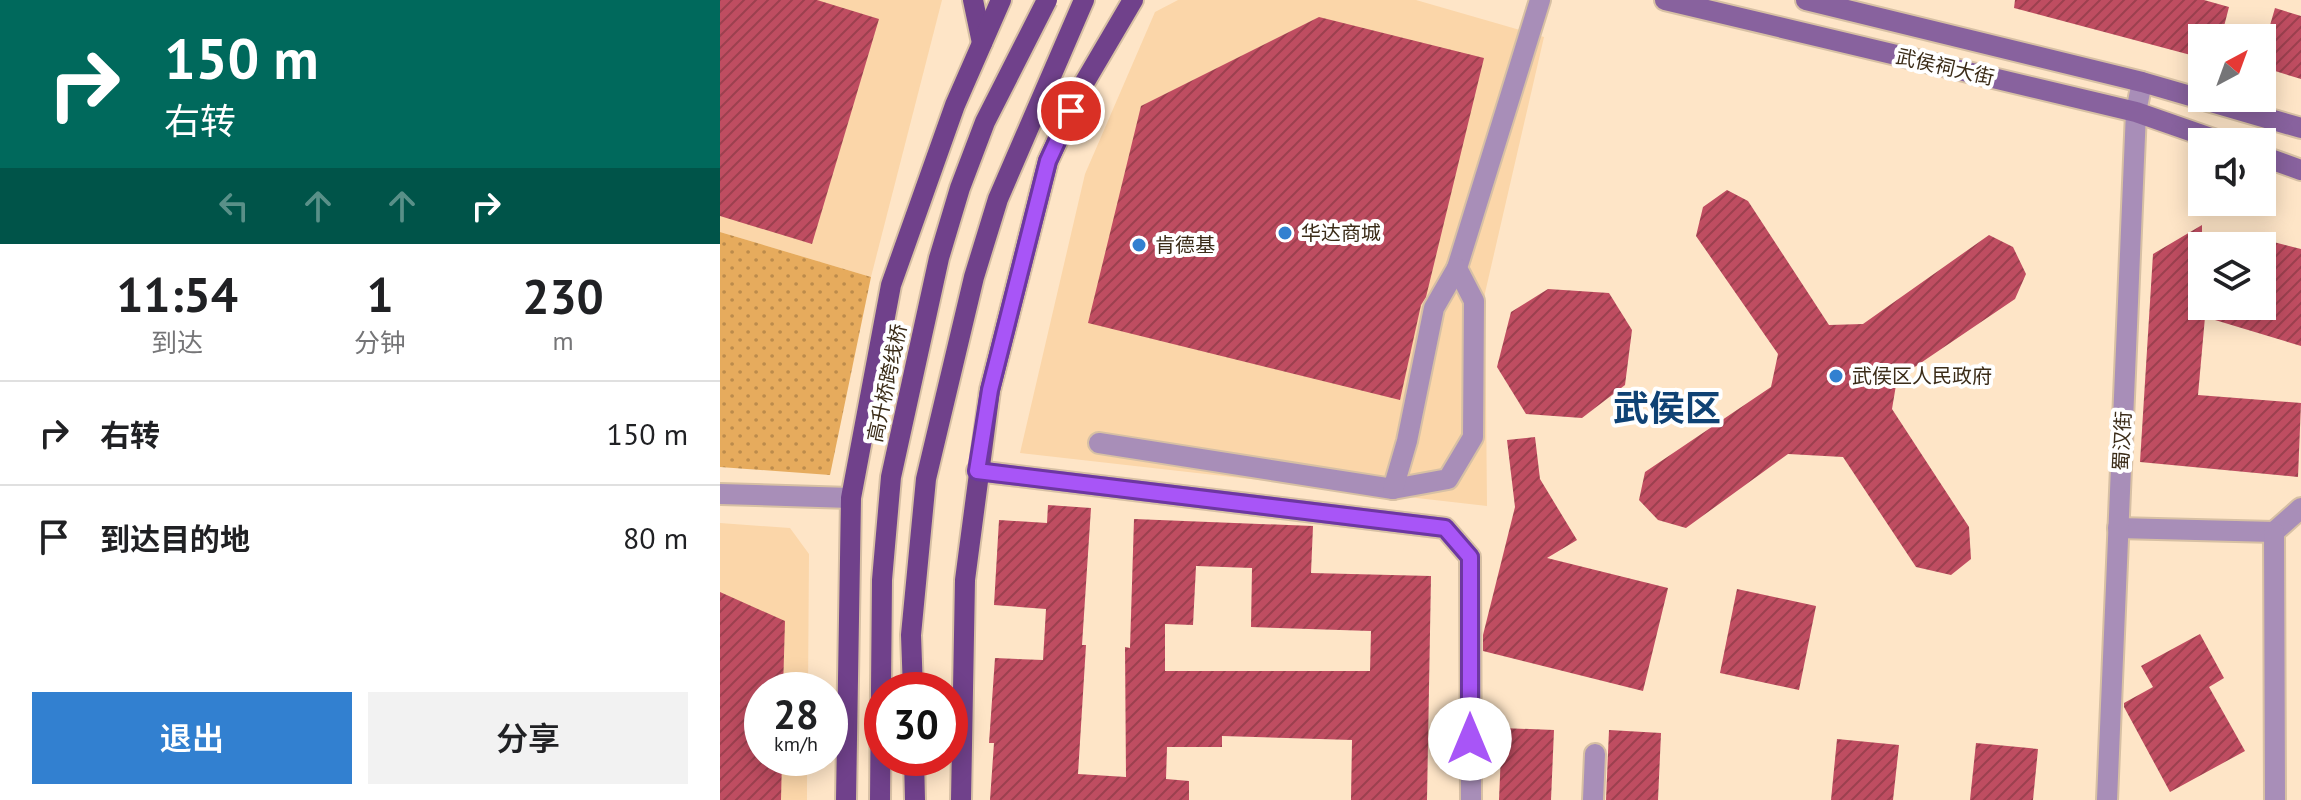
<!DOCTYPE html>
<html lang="zh">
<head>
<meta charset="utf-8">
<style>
  body { margin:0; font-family:"PT Sans","Noto Sans SC",sans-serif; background:#f2f2f2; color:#202124; height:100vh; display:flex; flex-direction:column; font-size:30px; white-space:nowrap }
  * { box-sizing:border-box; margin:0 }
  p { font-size:26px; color:#757577 }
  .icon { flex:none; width:44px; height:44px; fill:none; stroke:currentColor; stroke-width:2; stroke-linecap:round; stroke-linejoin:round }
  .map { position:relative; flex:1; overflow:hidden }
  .panel { display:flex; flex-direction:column; background:#fff; width:720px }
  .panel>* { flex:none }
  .hud { background:#00695c; color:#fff; overflow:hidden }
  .needle { width:52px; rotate:41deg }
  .tools { position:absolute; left:1468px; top:24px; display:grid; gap:16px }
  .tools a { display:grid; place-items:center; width:88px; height:88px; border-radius:0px; background:#fff; box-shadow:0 4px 20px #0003; font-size:40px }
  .speed { position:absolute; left:24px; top:672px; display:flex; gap:16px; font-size:40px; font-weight:700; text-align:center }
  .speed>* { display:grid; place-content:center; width:104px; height:104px; border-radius:50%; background:#fff; box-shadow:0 4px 20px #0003; line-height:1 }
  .speed small { font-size:20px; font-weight:400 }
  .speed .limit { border:12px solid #d22; background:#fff; color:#111 }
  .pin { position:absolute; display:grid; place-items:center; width:68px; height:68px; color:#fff; margin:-34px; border:4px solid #fff; border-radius:50%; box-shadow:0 2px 8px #0007 }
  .me { position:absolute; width:88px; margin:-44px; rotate:0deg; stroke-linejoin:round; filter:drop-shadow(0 0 6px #0008) }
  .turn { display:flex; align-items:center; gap:28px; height:168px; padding:0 32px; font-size:36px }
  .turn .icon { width:104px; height:104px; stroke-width:2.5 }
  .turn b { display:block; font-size:56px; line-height:68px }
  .lanes { display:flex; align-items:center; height:76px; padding:0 32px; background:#0003; justify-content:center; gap:40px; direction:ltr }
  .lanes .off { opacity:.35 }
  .eta { display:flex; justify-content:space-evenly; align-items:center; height:136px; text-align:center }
  .eta b { font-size:48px; font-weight:600; line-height:56px }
  .button { display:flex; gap:16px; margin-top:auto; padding:16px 32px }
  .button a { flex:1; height:92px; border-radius:0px; background:#3280d0; color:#fff; font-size:32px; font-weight:600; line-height:92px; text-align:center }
  .button a+a { background:#f2f2f2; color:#202124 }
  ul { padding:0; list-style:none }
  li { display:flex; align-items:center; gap:24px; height:104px; padding:0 32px; border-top:2px solid #e0e0e0 }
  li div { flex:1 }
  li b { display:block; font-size:30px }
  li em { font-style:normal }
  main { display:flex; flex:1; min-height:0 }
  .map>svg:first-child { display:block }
</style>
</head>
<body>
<main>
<section class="panel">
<div class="hud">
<div class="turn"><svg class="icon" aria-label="right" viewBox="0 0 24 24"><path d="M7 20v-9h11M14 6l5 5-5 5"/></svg><div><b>150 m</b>右转</div></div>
<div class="lanes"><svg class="icon off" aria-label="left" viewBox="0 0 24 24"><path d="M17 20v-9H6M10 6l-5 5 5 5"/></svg><svg class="icon off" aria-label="ahead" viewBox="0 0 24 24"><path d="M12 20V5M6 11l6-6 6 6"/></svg><svg class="icon off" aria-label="ahead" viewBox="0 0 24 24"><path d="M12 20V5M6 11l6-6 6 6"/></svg><svg class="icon" aria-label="right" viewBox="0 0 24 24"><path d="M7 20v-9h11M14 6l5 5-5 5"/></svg></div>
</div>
<div class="eta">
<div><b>11:54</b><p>到达</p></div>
<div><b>1</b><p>分钟</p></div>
<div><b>230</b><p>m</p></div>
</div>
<ul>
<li><svg class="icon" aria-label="right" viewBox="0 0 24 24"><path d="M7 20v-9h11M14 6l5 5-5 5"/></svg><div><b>右转</b></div><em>150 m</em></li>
<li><svg class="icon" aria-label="arrive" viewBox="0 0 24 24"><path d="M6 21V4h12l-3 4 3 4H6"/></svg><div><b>到达目的地</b></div><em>80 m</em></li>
</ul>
<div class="button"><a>退出</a><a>分享</a></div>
</section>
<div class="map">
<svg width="1581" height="800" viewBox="0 0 1581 800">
  <defs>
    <pattern id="park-dots" width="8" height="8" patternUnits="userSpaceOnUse" patternTransform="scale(2)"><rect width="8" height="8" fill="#e6ab5d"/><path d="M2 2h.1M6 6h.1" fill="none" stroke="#bc8b4c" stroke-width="1.8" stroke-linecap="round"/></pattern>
    <pattern id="building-hatch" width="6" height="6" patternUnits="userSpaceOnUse" patternTransform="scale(2)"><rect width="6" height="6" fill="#bf4d61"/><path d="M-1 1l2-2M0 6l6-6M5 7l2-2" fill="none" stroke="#9c404f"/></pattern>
  </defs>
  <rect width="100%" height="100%" fill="#fee5c7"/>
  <g fill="#fbd6a9">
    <path d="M0,0H222L151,277L0,232Z"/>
    <path d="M458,0H696L824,37L765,293L767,506L300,453L365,174L435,12Z"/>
    <path d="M0,523L70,528L89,554L88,690H42V758H87V800H0Z"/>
  </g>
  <path fill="url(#park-dots)" d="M0,232L151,277L110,475L0,467Z"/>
  <g fill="url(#building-hatch)" fill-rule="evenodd">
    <path d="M0,0H97L159,19L92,244L0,216Z"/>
    <path d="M1295,0H1484L1509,7L1501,38H1482V58L1294,8Z"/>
    <path d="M1555,8L1581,16V79L1542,67V53Z"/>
    <path d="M599,17L764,58L706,297L701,305L680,400L368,323L421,106Z"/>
    <path d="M1007,190L1028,201L1109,325L1143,324L1269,235L1293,247L1306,274L1295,299L1177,379L1172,409L1249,527L1251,559L1231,575L1196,567L1123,457L1068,454L966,528L938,520L919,500L925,472L1051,387L1058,354L976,236L983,207Z"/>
    <path d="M1482,225V306H1542V239L1581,249V346L1485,317L1478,395L1581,403L1578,477L1420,462L1433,254Z"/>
    <path d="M828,289L889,293L912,330L905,385L862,418L806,414L777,367L791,312Z"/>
    <path d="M815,437L820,479L857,540L827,558L948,588L923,691L763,651V635L795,507L787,440Z"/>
    <path d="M328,505L371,508L362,645H366L358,774L406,777L405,647L410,648L414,519L593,526L591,573L711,576L707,800H631L632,740L502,736V747H447L446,779L469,781V800H270L274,743H269L275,658L323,660L326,609L274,605L279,520L327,523ZM476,566L532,568L531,627L651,631L650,671H445V624L473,625Z"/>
    <path d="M1017,589L1096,606L1079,690L1000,673Z"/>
    <path d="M0,592L65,621L63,690H42V758H62L61,800H0Z"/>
    <path d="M1480,634L1504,678L1489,687L1525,751L1450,792L1404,707V703L1433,687L1421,666Z"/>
    <path d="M782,728L834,730L831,800H779Z"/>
    <path d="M889,730L941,733L938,800H886Z"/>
    <path d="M1117,739L1179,745L1173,800H1111Z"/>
    <path d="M1256,743L1318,749L1313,800H1250Z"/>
  </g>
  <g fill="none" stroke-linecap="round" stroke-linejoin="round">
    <defs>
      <g id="street">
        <path d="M379,443L673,489L728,479L753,437L754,301L737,268L820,0"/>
        <path d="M257,471L725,528L750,557L751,800"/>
        <path d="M673,489L687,441L714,308L737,268"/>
        <path d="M0,494L131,498"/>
        <path d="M1398,528L1554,532L1581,508"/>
        <path d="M1554,532L1555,800"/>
        <path d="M873,800L875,754"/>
        <path d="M1387,800L1416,112L1422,82"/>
      </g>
      <g id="secondary">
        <path d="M945,0L1416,112L1502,142"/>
        <path d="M1086,0L1422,82L1581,128"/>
        <path d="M1542,156L1581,170"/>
      </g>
      <g id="primary">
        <path d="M253,0L262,43"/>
        <path d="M193,690L191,635L206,479L254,277L278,199L364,0"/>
        <path d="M194,758L195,800"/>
        <path d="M126,800L131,498L171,285L235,105L281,0"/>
        <path d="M241,800L245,580L270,390L328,161L363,85L413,0"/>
      </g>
    </defs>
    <use href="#street" stroke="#d7c0a4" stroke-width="24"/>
    <use href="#secondary" stroke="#d7c0a4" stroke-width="24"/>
    <use href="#primary" stroke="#d7c0a4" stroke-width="24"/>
    <use href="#street" stroke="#a88eb8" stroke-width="20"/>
    <use href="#secondary" stroke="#88629e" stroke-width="20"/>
    <use href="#primary" stroke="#70418b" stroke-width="20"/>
    <defs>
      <path id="primary-bridge" d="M160,800L162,580L171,477L219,258L240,188L265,122L327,0"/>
    </defs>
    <use href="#primary-bridge" stroke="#d7c0a4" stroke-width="24" stroke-linecap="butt"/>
    <use href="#primary-bridge" stroke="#70418b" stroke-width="20"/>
  </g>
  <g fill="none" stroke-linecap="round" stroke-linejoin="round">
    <defs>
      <path id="route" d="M351,111L328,161L270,390L257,471L725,528L750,557V739"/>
    </defs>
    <use href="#route" stroke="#6d37a1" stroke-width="20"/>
    <use href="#route" stroke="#a855f7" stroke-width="14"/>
  </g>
  <g fill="#3280d0" stroke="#fff" stroke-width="3">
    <circle cx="565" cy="233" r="8"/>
    <circle cx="419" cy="245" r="8"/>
    <circle cx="1116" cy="376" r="8"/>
  </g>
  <g text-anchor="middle" stroke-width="8" stroke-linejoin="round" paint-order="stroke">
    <g font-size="20" fill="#3b2c18" stroke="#fff">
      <text transform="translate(1225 67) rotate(13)" y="7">武侯祠大街</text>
      <text transform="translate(167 383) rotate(-78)" y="7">高升桥跨线桥</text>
      <text transform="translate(1402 441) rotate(-87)" y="7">蜀汉街</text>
    </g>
    <g font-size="20" fill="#3b2c18" stroke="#fff" text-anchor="start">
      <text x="581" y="240">华达商城</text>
      <text x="435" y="252">肯德基</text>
      <text x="1132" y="383">武侯区人民政府</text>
    </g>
    <g font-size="36" font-weight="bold" fill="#0f4274" stroke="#fff">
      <text x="947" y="421">武侯区</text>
    </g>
  </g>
</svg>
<div class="tools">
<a><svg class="needle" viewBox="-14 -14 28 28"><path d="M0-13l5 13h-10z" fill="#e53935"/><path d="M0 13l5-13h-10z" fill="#757577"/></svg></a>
<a><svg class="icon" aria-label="sound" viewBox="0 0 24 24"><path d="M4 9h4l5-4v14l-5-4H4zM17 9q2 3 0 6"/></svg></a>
<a><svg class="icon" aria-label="layers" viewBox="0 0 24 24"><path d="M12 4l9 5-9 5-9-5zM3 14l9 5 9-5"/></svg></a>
</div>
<div class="speed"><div>28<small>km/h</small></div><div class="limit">30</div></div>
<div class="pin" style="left:351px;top:111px;background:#d93025"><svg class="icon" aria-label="arrive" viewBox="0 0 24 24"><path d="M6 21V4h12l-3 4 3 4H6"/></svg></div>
<svg class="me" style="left:750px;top:739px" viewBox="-20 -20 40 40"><circle r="19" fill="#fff"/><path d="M0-13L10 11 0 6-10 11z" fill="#a855f7"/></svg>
</div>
</main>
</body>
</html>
